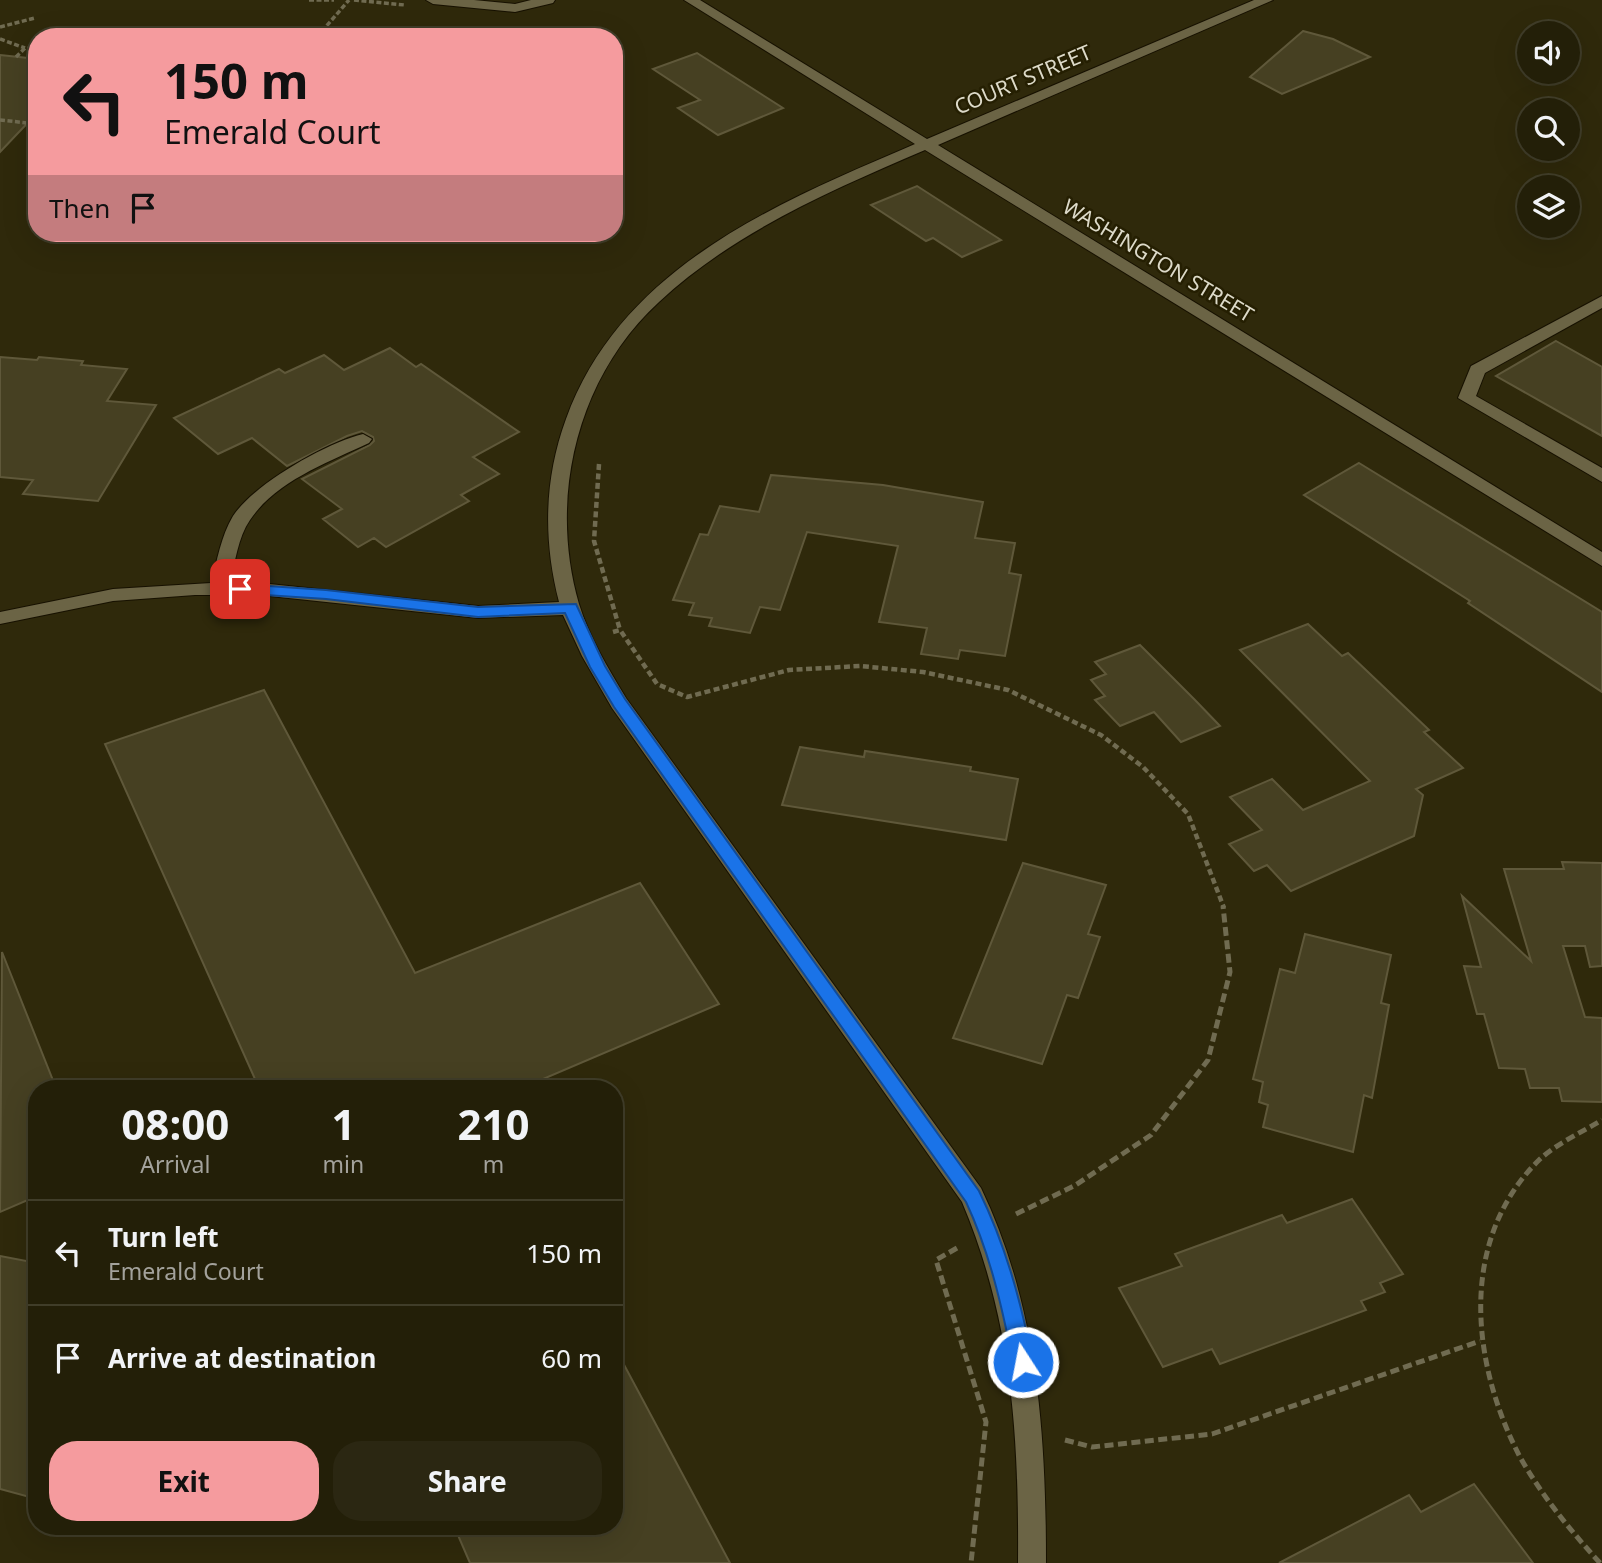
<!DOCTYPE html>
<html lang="en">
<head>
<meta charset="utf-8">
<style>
  body { margin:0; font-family:"Noto Sans",sans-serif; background:#2b2712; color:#f1f3f6; height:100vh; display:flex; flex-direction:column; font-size:26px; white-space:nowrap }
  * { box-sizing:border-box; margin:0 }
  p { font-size:23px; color:#a3a29c }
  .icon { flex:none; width:38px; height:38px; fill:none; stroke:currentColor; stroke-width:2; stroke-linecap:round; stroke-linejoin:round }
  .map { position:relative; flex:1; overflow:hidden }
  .drawer { position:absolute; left:28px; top:1080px; width:595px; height:455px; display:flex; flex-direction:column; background:#231f08; border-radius:28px; box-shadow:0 7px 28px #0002,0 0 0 2px #403d29 }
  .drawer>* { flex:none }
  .banner { position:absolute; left:28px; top:28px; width:595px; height:214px; border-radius:28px; box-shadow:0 7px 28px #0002,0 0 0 2px #403d29; background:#f59b9e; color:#111; overflow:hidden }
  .tools { position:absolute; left:1517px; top:21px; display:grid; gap:14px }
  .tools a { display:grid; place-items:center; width:63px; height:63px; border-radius:50%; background:#231f08; box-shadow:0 7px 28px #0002,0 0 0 2px #403d29; font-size:35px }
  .pin { position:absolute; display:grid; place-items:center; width:60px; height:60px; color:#fff; margin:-30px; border-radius:14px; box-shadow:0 4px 10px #0006 }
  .me { position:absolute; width:77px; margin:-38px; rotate:349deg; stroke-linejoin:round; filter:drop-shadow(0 0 5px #0008) }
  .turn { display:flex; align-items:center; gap:24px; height:147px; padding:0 21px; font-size:32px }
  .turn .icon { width:91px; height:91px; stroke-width:2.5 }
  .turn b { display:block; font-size:49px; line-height:60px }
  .then { display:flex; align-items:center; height:66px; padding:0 21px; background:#0003; gap:14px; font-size:26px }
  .eta { display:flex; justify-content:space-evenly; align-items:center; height:119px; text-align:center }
  .eta b { font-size:42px; font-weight:700; line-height:49px }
  .cta { display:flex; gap:14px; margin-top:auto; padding:14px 21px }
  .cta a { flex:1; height:80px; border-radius:28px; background:#f59b9e; color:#111; font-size:28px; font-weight:700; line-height:80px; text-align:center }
  .cta a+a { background:#2b2712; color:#f1f3f6 }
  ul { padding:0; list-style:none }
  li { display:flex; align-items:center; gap:21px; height:105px; padding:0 21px; border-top:2px solid #403d29 }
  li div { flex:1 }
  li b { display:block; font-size:26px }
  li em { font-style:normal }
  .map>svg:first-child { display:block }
</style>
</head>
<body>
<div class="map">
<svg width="1602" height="1563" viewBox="0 0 1602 1563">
  <rect width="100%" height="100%" fill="#2f290b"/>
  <g fill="#464022" stroke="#5f583a" stroke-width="2">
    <path d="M1303,31L1333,39L1370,57L1282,94L1250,77Z"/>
    <path d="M697,53L783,108L718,135L678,108L700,100L653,69Z"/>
    <path d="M0,55L37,59V113L0,152Z"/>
    <path d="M917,186L1001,240L962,257L933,238L926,241L871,205Z"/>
    <path d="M1556,341L1602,367V436L1496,376Z"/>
    <path d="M390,348L416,367L421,364L519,432L473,457L499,474L461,495L469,501L386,547L374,538L358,547L323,519L342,509L302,479L370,445L374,441L373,437L362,431L347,436L287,466L252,438L218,454L174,418L279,369L285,373L324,355L344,370Z"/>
    <path d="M0,357L37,360L39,357L83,361L81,365L127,369L107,401L156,405L98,501L23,494L33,480L0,477Z"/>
    <path d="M1359,463L1602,612V692L1468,603L1470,601L1304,495Z"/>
    <path d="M771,475L883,485L983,502L975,538L1015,543L1009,573L1021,575L1005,656L960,650L958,659L921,654L927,628L879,622L898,546L807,532L780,610L760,607L750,633L709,626L712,618L689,615L694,603L673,600L700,534L708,535L720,506L759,512Z"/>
    <path d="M1308,624L1342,656L1348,653L1429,730L1424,732L1463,768L1416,789L1423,795L1414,836L1291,891L1267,865L1254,871L1229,844L1262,830L1230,797L1272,779L1303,810L1370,781L1240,650Z"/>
    <path d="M1140,645L1195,700L1220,726L1181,742L1154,712L1120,726L1095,700L1105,696L1091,680L1106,674L1095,662Z"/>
    <path d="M264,690L415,973L640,883L719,1004L522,1088H259L105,744Z"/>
    <path d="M800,747L864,757L865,751L971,767L970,771L1018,779L1006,840L782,805Z"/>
    <path d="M1562,862L1602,863V966L1590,967L1585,946H1563L1585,1017L1602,1018V1102L1562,1101L1559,1088H1530L1525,1069L1499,1068L1484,1014H1477L1464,966L1481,967L1462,896L1531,961L1504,869H1564Z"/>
    <path d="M1023,863L1106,885L1088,934L1100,937L1078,998L1067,995L1042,1064L953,1038Z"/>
    <path d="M1305,934L1391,955L1381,1003L1389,1005L1372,1098L1364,1095L1353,1152L1263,1127L1268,1105L1259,1102L1263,1082L1253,1079L1280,969L1295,973Z"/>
    <path d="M2,952L56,1088H37V1196L0,1212Z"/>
    <path d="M1352,1199L1403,1274L1380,1283L1385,1292L1361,1301L1366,1310L1220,1364L1212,1349L1163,1367L1119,1288L1182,1266L1175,1254L1282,1215L1287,1223Z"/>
    <path d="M0,1256L37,1263V1499L0,1489Z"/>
    <path d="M614,1346L730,1563H470L454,1526H614Z"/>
    <path d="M1474,1484L1533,1563H1279L1409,1495L1421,1512Z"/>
  </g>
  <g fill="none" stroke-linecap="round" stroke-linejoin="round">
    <defs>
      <g id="minor">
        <path d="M426,0H474L515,4L531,0H555L553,3L515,12L433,4Z"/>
        <path d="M684,0H700L927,139L1254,0H1273L938,145L1602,552V566L925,150C832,190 734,232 659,302C577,377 548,498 579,604C589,637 608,668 626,698L981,1188C1038,1307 1046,1434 1046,1563H1018C1019,1436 1012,1320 962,1202L612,708L582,656L563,615L478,618L260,595H195L113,601L0,624V612L113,589L211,583C217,561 221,536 233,516C254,484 326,443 363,434L372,439L369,443C329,462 276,481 250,520C238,537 235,563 230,583H260L478,606L559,602C543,540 544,479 566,419C621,267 777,203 915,144Z"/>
        <path d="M1602,296V308L1485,373L1476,396L1602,468V482L1458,398L1471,366Z"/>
      </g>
    </defs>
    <use href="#minor" stroke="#171100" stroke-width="2"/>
    <g stroke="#706b51" stroke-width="3.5" stroke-dasharray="5 2.5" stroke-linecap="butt">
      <path d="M309,0H334"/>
      <path d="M354,0L405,5"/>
      <path d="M0,27L35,18"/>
      <path d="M325,29L335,30"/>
      <path d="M317,37L349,0"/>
      <path d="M0,39L25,48"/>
      <path d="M16,57L25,48L37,49"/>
      <path d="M0,120L37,124"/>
    </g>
    <g stroke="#706b51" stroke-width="4.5" stroke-dasharray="6 3.5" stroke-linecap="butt">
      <path d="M599,464L594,541L620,630"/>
      <path d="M613,632L620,630L657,684L687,697L789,670L860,666L923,672L1008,690L1101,735L1143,767L1188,814L1224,908"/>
    </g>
    <g stroke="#706b51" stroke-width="5" stroke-dasharray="9 4.5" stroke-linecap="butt">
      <path d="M1016,1214L1074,1186L1151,1135L1208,1060L1230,972L1223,906"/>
      <path d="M957,1248L936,1260L986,1422L971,1563"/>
      <path d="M1065,1440L1092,1447L1212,1434L1480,1341"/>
      <path d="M1600,1563C1570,1530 1542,1496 1520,1457C1471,1363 1458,1240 1539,1160C1556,1144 1582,1132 1602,1120"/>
    </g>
    <use href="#minor" fill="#6b6445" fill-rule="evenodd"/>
  </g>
  <path fill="#1a73e8" stroke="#114b97" stroke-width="2" d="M240,584L326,590L478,607L576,604L605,666L625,699L979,1191C1006,1246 1021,1302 1033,1362L1030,1369L1023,1371L1016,1369L1013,1362C1002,1307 990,1253 966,1202L614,707L590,667L565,613L478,617L326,599L235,593L232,589Z"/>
  <g text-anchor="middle" stroke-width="5" stroke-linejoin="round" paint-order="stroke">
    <g font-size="21" fill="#dddac9" stroke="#251f02">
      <text transform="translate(1023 80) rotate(-23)" y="7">COURT STREET</text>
      <text transform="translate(1158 261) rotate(31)" y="7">WASHINGTON STREET</text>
    </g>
  </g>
</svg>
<div class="tools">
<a><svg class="icon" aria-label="sound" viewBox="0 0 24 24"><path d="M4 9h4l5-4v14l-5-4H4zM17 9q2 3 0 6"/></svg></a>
<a><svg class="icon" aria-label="search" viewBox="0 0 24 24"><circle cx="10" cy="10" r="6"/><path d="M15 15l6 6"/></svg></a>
<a><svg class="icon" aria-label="layers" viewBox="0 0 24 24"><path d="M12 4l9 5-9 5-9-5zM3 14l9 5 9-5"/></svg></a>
</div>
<div class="pin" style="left:240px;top:589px;background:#d93025"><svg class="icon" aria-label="arrive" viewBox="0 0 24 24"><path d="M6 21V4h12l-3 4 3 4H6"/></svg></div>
<svg class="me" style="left:1023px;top:1362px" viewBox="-20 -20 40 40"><circle r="17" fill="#1a73e8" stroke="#fff" stroke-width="3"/><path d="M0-11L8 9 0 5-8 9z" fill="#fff"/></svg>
<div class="banner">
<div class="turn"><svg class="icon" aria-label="left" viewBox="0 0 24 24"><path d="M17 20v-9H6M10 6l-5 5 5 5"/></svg><div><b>150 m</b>Emerald Court</div></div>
<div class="then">Then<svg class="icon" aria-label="arrive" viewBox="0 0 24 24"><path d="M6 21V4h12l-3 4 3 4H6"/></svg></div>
</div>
<section class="drawer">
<div class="eta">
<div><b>08:00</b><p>Arrival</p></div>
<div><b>1</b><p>min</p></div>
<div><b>210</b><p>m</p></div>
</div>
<ul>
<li><svg class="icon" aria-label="left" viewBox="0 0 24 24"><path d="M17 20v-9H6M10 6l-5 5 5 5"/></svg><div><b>Turn left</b><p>Emerald Court</p></div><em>150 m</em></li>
<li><svg class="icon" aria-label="arrive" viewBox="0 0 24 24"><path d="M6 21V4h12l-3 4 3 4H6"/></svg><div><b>Arrive at destination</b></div><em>60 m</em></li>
</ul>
<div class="cta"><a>Exit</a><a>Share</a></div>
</section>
</div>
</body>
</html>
